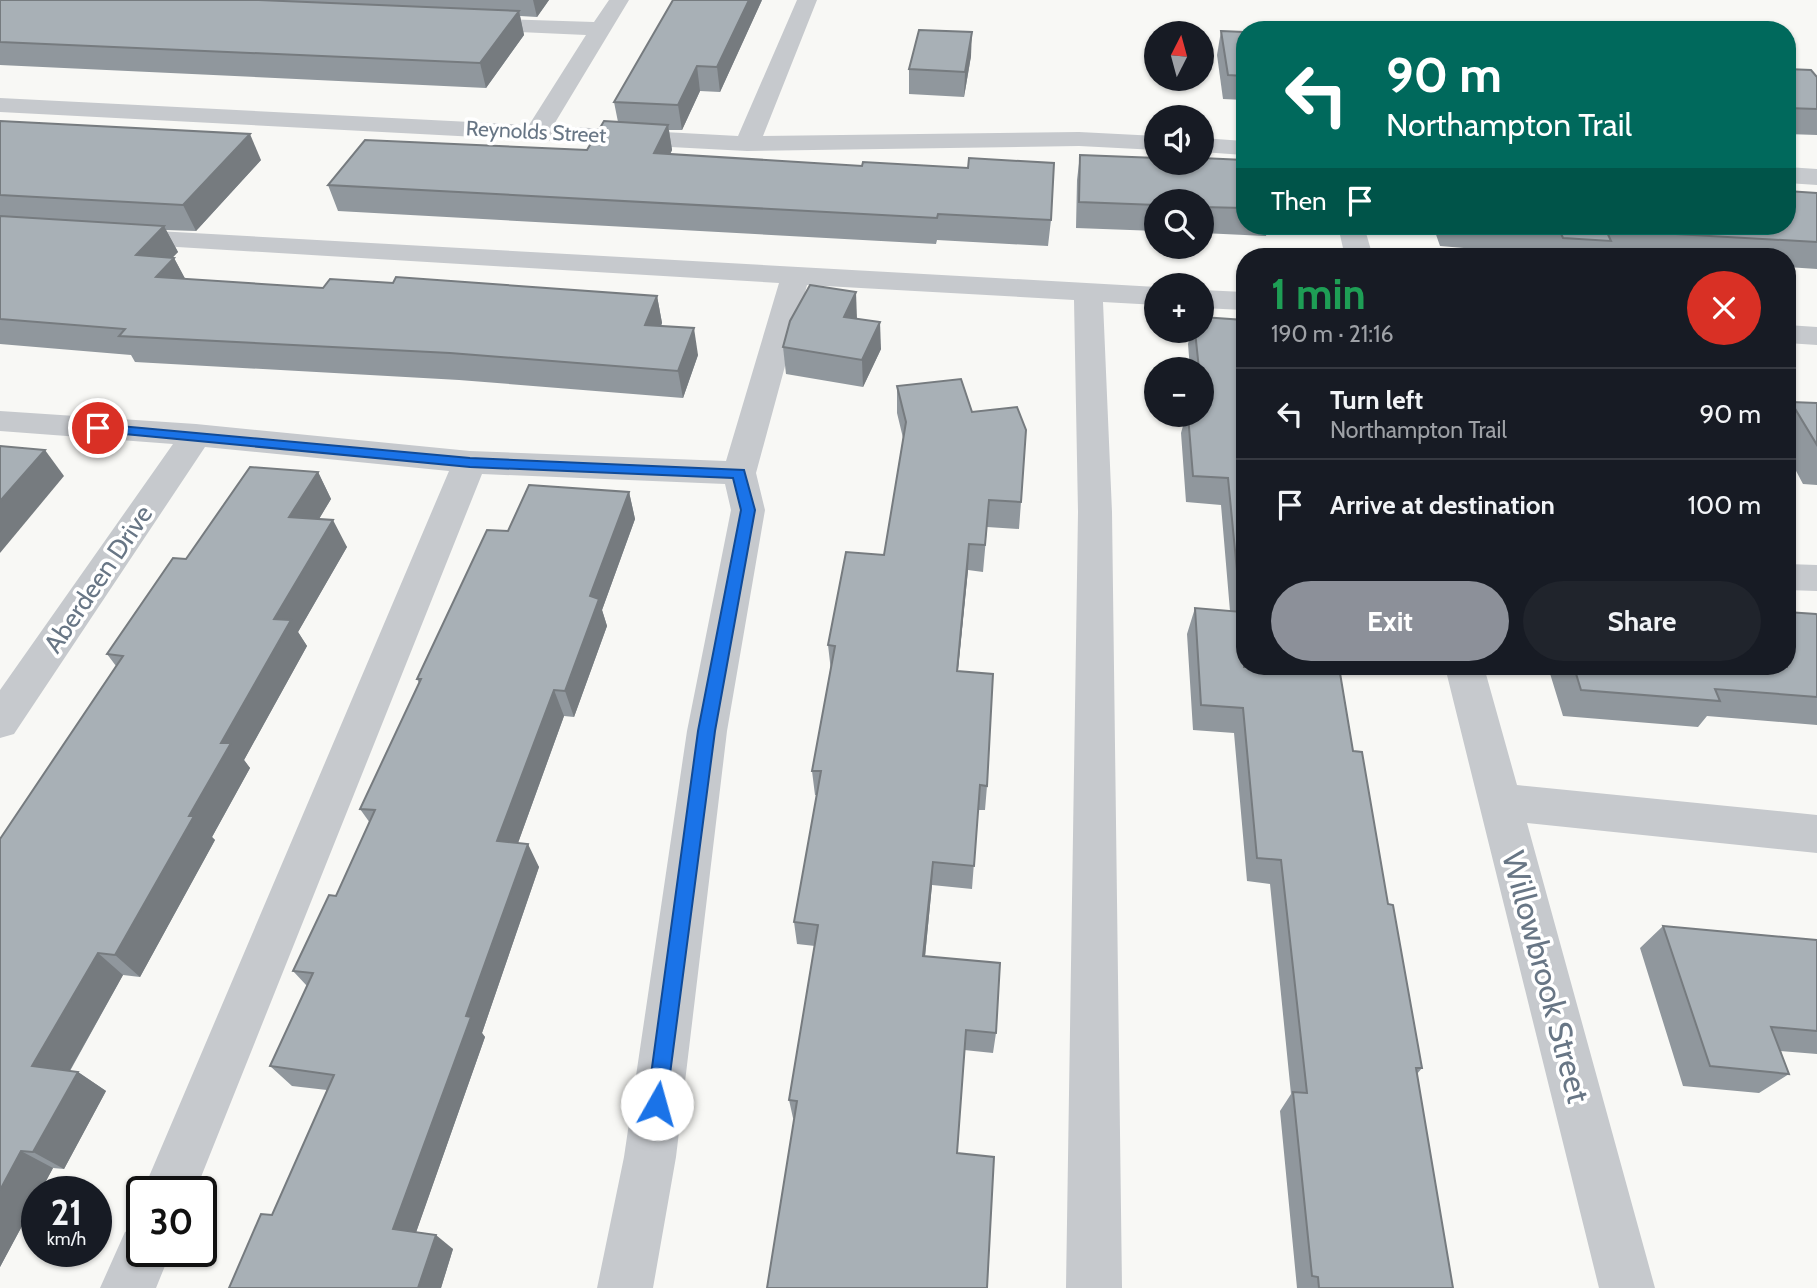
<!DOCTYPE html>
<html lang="en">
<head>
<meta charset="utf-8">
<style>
  body { margin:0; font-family:Cabin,sans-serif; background:#20242c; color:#f1f3f6; height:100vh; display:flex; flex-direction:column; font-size:26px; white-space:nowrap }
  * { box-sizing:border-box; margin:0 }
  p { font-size:23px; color:#9ea1a6 }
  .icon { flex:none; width:38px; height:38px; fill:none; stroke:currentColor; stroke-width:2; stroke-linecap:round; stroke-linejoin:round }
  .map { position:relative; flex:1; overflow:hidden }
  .details { position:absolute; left:1236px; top:248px; width:560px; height:427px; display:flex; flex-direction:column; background:#171b24; border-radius:28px; box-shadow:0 2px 5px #0004 }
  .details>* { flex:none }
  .top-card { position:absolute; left:1236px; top:21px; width:560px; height:214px; border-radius:28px; box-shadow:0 2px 5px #0004; background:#00695c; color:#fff; overflow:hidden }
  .needle { width:46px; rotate:6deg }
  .tools { position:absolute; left:1144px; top:21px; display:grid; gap:14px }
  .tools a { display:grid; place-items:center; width:70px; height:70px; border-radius:50%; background:#171b24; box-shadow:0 2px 5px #0004; font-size:35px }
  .speed { position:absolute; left:21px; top:1176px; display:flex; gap:14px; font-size:35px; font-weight:700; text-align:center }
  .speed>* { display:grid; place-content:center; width:91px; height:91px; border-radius:50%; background:#171b24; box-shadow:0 2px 5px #0004; line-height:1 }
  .speed small { font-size:18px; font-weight:400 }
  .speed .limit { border:4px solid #111; border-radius:10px; background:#fff; color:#111 }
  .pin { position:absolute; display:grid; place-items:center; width:60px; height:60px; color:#fff; margin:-30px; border:4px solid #fff; border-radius:50%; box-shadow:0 2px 7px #0007 }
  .me { position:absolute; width:77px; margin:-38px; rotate:7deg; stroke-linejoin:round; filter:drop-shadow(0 0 5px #0008) }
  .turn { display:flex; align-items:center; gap:24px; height:147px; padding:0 35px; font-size:32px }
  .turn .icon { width:91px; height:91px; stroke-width:2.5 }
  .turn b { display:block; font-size:49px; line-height:60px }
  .then { display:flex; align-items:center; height:66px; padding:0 35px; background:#0003; gap:14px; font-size:26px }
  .round { display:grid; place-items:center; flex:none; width:74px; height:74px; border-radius:37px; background:#20242c }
  .headline { display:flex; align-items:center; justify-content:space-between; height:119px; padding:0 35px }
  h1 { font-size:42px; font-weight:700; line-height:52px; color:#1e9e55 }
  .action { display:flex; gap:14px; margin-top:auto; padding:14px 35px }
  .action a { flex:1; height:80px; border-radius:42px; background:#8c9099; color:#fff; font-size:28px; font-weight:700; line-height:80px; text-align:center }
  .action a+a { background:#20242c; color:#f1f3f6 }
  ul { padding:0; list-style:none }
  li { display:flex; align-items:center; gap:21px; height:91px; padding:0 35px; border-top:2px solid #363941 }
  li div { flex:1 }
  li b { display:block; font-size:26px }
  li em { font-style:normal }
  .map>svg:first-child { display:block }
</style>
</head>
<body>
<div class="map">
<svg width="1817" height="1288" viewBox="0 0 1817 1288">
  <rect width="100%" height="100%" fill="#f8f8f5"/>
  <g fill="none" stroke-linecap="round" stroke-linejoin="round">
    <g fill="#c6c9cd" fill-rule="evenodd">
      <path d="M609,0H629L553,126L738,136L797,0H817L763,136L1079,132L1157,136V150L1079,146L747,151L0,112V98L529,125L586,35L471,30L463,29L460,24L463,19L471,18L594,22Z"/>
      <path d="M1202,138L1244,141V155L1202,152Z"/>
      <path d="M1787,167L1817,169V185L1787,183Z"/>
      <path d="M1338,226H1364L1373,257H1345Z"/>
      <path d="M121,229L1157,287V305L1103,302L1112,512L1122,1288H1066L1078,512L1074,300L807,285L756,473L765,510L727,731L676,1157L653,1288H597L624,1157L687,731L731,510L725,484L482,474L195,1192L142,1193L449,471L205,447L14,734L0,738V690L173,444L0,431V411L196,424L470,451L726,461L779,283L111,243L107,237L111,231Z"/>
      <path d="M1202,290L1244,292V310L1202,308Z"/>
      <path d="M1787,325L1817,327V345L1787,343Z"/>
      <path d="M1787,564L1817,565V591L1787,590Z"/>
      <path d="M1445,667H1484L1517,785L1817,815V853L1527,823L1655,1288H1599Z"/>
      <path d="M142,1224V1251H171L156,1288H100L125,1232Z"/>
    </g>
  </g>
  <g fill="#90979d">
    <path d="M0,0H549L537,17L520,16L524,35L486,88L0,65Z"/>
    <path d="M762,0L720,92L700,91L682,130H669L672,150L670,154L1051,220L1048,246L937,240L936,244L338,211L328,185L587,150L618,122L614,102Z"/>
    <path d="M1221,31L1244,32V100L1223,99L1217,55Z"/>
    <path d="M971,56L964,97L909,94V69Z"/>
    <path d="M1787,69L1817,77V135L1787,134Z"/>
    <path d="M0,121L261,160L196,231L166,230L178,252L172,257L174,258L185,279L323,288L657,296L662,323L661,326L698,355L683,398L459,380L135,362L131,355L0,344Z"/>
    <path d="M1080,155L1157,163L1244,160V226H1268L1266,236L1202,233V201H1157V231L1076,228L1077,180Z"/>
    <path d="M1817,193V269L1787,267V257H1548L1547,255L1440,246L1433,226H1787Z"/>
    <path d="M857,319L881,349L863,387L786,374L783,347Z"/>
    <path d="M1191,331H1202L1353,751L1388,904L1422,1068L1417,1074L1453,1288H1297L1280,1111L1291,1094L1270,884L1247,881L1234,733L1193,730L1187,634L1195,608L1230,611L1221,505L1186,502L1181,433L1186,415H1202V369H1190L1188,344Z"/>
    <path d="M897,386L972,412L1021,502L1019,529L987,527L983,572L968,570L958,671L987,786L985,810H978L972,889L932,885L925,956L996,1033L993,1053L964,1050L957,1153L987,1288L793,1118L789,1100L815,946L797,944L794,922L817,795H815L812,771L831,671L828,645L884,555L903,438L897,413Z"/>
    <path d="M1791,402L1817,403V485L1803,484L1787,454V408Z"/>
    <path d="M318,472L331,499L319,519L347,547L298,632L307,646L244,760L250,768L212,837L215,840L140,977L123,975L70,1071L78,1072L106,1091L64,1169L53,1168L40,1192H37V1198L0,1267V839L116,666L107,654L186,559Z"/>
    <path d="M629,492L635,519L602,610L607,626L574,717L564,716L518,843L539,867L482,1033L485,1037L416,1232L453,1249L441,1288H229L272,1215L327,1090L292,1086L270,1066L307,986L293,971L336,896L370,823L360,809L419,683L417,679L508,531Z"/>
    <path d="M1817,615V725L1707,716L1698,727L1563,716L1548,667H1787Z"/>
    <path d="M1663,926L1817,940V1054L1780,1051L1789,1074L1759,1093L1683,1086L1640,948Z"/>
  </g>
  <g fill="#767b7f">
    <path d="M533,0H549L537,17Z"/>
    <path d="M749,0H762L720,92L717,67Z"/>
    <path d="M519,11L524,35L486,88L480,63Z"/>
    <path d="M972,32L971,56L964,97L965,72Z"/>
    <path d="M697,66L700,91L682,130L678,105Z"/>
    <path d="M668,125L672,150L659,179L654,153Z"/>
    <path d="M250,134L261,160L196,231L183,205Z"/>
    <path d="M164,226L178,252L150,282L136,255Z"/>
    <path d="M174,258L188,284L156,277Z"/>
    <path d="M856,292L857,319L844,317Z"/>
    <path d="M657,296L662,323L650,352L645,325Z"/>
    <path d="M880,322L881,349L863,387L862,360Z"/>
    <path d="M694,328L698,355L683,398L678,371Z"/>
    <path d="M45,450L64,476L0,553V501Z"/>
    <path d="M318,472L331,499L304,544L289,517Z"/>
    <path d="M629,492L635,519L602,610L607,626L574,717L565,691L590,596Z"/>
    <path d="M333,520L347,547L298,632L307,646L244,760L250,768L212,837L215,840L140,977L115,955L221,743L274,619Z"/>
    <path d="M969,544L968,570L955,697L957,671Z"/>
    <path d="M554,690L564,716L510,865L497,841Z"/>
    <path d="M528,844L539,867L482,1033L485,1037L412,1244L393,1229L466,1016Z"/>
    <path d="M933,862L932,885L923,977V956Z"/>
    <path d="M98,953L123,975L61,1086L32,1066Z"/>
    <path d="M78,1072L106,1091L64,1169L33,1152Z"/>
    <path d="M21,1151L53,1168L40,1192H37V1198L0,1267V1190Z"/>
    <path d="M436,1235L453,1249L441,1288H418Z"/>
  </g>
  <g fill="#a8b0b6" stroke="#767b7f" stroke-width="2">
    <path d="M0,0H259L519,11L480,63L0,42Z"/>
    <path d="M673,0H749L717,67L697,66L678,105L614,102Z"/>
    <path d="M919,30L972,32L965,72L909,69Z"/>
    <path d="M1221,31L1244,32V76L1228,75Z"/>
    <path d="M1787,69L1811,70L1817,77V109L1787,108Z"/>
    <path d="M0,121L250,134L183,205L0,195Z"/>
    <path d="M604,121L668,125L654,153L862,166L863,162L968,168L969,158L1054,163L1051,220L938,214L937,218L328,185L365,140L587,150Z"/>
    <path d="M1080,155L1157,158V163H1202V158L1244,160V208L1202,207V201H1157V205L1079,202Z"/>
    <path d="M1787,191L1817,193V242L1606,230L1611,241L1563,238L1559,229L1521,226H1787Z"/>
    <path d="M0,216L164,226L136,255L174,258L156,277L323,288L330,279L393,283L396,277L657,296L645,325L694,328L678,371L450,353L119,336L125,329L0,319Z"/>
    <path d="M810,285L856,292L844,317L880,322L862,360L783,347L790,321Z"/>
    <path d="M1202,317L1244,320V667H1339L1353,751L1362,752L1388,904L1393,905L1422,1068H1416L1453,1288H1319L1318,1277L1312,1276L1293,1092L1307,1093L1281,860L1257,858L1243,708L1201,705L1195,608L1241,612L1228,478L1193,476L1188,415H1202V369H1199L1195,331H1202Z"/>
    <path d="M961,379L972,412L1017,407L1026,430L1021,502L989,500L985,545L969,544L957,671L993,674L987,786L980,785L974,866L933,862L923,956L1000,963L996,1033L966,1030L957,1153L994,1157L987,1288H767L797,1101L789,1100L818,925L794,922L821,771H812L835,646L828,645L846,552L884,555L906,422L897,386Z"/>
    <path d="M1791,402L1817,403V445Z"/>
    <path d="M0,446L45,450L0,501Z"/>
    <path d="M250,467L318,472L289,517L333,520L274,619L291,620L221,743H231L189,816H194L115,955L98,953L32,1066L78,1072L33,1152L21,1151L0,1190V839L123,656L107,654L173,558L186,559Z"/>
    <path d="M529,485L629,492L590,596L599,599L565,691L554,690L497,841L528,844L466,1016L471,1017L393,1229L436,1235L418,1288H229L261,1214L272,1215L334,1075L270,1066L313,973L293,971L329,895L336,896L375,810L360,809L421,679H417L487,530L508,531Z"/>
    <path d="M1787,612L1816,614L1817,615V697L1715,689L1720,701L1581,690L1574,667H1787Z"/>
    <path d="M1663,926L1817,940V1031L1771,1027L1789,1074L1710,1066Z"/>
  </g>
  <path fill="#1a73e8" stroke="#114b97" stroke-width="2" d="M98,424L470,458L744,470L755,510L715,731L665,1112L657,1115L650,1112L647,1104L698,731L741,510L733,478L470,467L93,431L91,428Z"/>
  <g text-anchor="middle" stroke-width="7" stroke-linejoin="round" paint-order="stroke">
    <g font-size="21" fill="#687685" stroke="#fff">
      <text transform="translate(536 132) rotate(3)" y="7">Reynolds Street</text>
    </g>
    <g font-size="26" fill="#687685" stroke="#fff">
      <text transform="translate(98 579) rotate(-56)" y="9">Aberdeen Drive</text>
    </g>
    <g font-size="32" fill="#687685" stroke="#fff">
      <text transform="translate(1546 977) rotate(75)" y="11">Willowbrook Street</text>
    </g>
  </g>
</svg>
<div class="tools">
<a><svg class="needle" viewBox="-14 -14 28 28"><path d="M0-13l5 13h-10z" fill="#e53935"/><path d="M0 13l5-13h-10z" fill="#9ea1a6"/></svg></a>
<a><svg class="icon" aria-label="sound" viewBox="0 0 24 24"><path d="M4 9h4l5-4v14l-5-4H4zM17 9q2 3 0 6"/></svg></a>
<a><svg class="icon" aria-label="search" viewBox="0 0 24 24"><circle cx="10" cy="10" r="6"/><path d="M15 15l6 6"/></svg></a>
<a>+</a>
<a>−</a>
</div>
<div class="speed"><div>21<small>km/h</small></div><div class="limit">30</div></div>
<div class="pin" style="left:98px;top:428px;background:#d93025"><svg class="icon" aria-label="arrive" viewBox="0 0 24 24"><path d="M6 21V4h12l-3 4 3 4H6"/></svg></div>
<svg class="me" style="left:657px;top:1104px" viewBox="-20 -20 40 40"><circle r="19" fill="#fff"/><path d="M0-13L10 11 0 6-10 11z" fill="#1a73e8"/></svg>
<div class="top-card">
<div class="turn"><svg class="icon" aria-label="left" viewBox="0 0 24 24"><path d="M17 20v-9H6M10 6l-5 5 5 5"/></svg><div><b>90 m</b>Northampton Trail</div></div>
<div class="then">Then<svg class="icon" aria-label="arrive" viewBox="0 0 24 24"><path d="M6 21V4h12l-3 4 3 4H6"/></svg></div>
</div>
<section class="details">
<div class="headline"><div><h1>1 min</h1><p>190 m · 21:16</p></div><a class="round" style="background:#d93025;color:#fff"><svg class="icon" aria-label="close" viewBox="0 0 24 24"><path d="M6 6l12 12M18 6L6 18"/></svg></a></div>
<ul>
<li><svg class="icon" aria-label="left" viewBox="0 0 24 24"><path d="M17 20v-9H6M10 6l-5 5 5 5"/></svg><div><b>Turn left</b><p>Northampton Trail</p></div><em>90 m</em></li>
<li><svg class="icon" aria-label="arrive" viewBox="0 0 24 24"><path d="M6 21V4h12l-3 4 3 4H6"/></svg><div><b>Arrive at destination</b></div><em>100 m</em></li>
</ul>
<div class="action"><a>Exit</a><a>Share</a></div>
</section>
</div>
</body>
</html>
